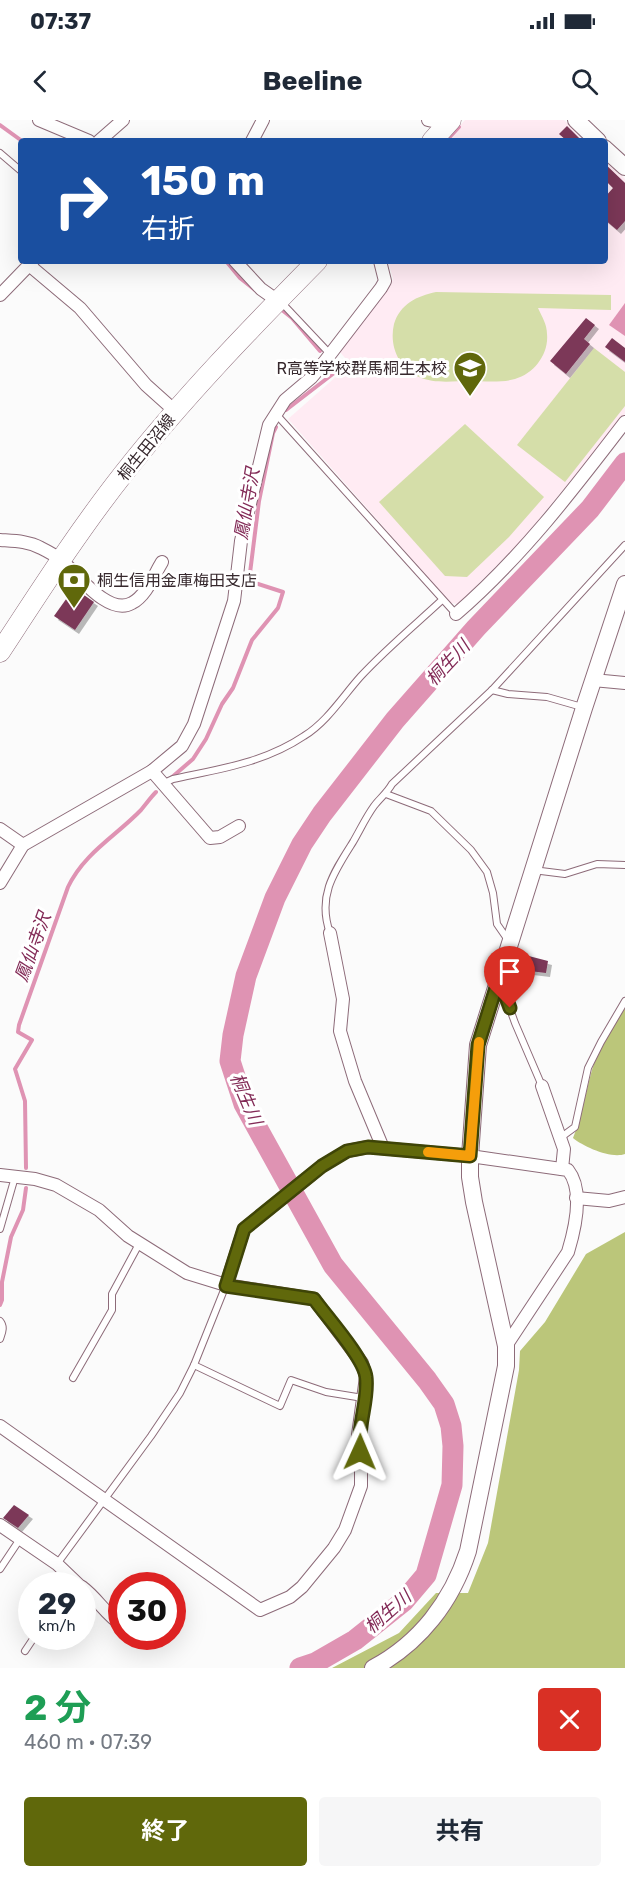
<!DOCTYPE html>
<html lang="ja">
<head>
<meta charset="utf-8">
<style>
  body { margin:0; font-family:Rubik,"Noto Sans JP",sans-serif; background:#f6f6f7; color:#1f2937; height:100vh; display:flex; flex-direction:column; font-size:22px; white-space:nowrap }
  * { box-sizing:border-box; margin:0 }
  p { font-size:20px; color:#747a83 }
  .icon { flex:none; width:33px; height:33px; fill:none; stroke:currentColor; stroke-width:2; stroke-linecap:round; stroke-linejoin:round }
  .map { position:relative; height:1548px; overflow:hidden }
  .sheet { display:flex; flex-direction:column; background:#fff; flex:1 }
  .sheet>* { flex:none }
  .guide { position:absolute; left:18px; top:18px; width:590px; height:126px; border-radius:6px; box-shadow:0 6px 24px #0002; background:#1a4fa0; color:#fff; overflow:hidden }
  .speed { position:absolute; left:18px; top:1452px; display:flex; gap:12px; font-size:30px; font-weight:700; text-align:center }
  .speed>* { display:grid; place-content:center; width:78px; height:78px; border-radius:50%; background:#fff; box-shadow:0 6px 24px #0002; line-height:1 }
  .speed small { font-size:15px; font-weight:400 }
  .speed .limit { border:9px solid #d22; background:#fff; color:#111 }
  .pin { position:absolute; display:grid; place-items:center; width:51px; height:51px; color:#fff; margin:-62px -26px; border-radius:50% 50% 50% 0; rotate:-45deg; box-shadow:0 0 6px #0007 }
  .pin .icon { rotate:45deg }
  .me { position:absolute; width:66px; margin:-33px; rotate:1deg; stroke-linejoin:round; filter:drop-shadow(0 0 4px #0008) }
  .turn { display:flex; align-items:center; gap:21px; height:126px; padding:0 24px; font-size:27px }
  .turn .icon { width:78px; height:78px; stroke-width:2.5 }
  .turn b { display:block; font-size:42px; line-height:51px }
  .round { display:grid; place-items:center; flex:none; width:63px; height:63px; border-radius:6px; background:#f6f6f7 }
  .head { display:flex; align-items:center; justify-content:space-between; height:102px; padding:0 24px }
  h1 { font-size:36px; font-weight:700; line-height:45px; color:#1e9e55 }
  .cta { display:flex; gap:12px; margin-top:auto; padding:12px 24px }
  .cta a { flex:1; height:69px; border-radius:6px; background:#60680b; color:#fff; font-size:24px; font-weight:700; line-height:69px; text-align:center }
  .cta a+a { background:#f6f6f7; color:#1f2937 }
  .status { display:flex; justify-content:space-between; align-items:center; height:42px; padding:0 30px; background:#fff; direction:ltr }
  .status svg { height:16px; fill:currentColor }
  header { display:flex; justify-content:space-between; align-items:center; height:78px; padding:0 24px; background:#fff; font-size:27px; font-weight:700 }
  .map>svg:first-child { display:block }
</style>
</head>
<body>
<div class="status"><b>07:37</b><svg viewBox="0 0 49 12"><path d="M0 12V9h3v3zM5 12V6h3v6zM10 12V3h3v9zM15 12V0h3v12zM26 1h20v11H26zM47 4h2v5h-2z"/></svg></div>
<header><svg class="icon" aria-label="back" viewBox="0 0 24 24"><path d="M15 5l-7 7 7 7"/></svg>Beeline<svg class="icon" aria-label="search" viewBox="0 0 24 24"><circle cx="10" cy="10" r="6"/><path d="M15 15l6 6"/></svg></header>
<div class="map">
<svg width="625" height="1548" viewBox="0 0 625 1548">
  <defs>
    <filter id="shadow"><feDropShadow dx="4" dy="4" stdDeviation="0" flood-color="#0004"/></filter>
  </defs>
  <rect width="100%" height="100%" fill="#fbfbfb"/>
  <g fill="#ffebf3">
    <path d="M465,0H564L586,21H446Z"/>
    <path d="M605,39L625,59V294L521,421L458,484L451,483L288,299L347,247L346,239L338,230L391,165L393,159L388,141H604Z"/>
  </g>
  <g fill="#d5dea9">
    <path d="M436,172L611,175V190L538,188C542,197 547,204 547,214C549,234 534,254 515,259C501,263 484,261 469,261C454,261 434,264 419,257C398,248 389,225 394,204C400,184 417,176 436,172Z"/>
    <path d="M594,228L625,252V286L565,362L517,325Z"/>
    <path d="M465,304L544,377L509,417L467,457L445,456L379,382Z"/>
  </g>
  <g fill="#bbc67a">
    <path d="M625,888V1034C611,1039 584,1027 573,1018C583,993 585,974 592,950C598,928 613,908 625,888Z"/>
    <path d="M625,1112V1548H332L399,1513L436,1473H468L488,1423L519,1250L520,1231L545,1202L586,1134Z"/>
  </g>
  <path fill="#df93b3" d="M625,183V216L609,205Z"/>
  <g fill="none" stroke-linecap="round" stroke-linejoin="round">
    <g stroke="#df93b3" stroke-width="4">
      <path d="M0,5L22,21"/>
      <path d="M446,21L459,7"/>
      <path d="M226,141L240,158L255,170"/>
      <path d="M282,190L292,198L320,231"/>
      <path d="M286,290L334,253L331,249"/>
      <path d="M171,658L193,639L206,619L222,584L233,568L252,520L278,488L283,472L249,461L259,381L273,313L276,307"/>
      <path d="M26,1048L25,981L15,949L32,920L18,912L19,905L68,767C84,733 116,716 141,690C146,684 151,677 156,672"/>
      <path d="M0,1185L2,1180V1162L11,1117L23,1090L26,1068"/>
    </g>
    <path stroke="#df93b3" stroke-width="21" d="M300,1548L315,1543L355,1520L404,1481L426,1455L452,1365L453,1326L451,1306L444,1284L427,1260L333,1145L244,984L230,941L233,915L246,856L275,778L302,724L322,694L395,600L476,508L590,389L625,343"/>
  </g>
  <g fill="#7b3958" filter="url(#shadow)">
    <path d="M567,6L582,21H567L559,14Z"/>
    <path d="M604,43L625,63V101L617,110L604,99V78L613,68L604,59Z"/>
    <path d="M586,198L595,205L584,219L590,224L566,254L550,241Z"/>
    <path d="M612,218L625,228V242L605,227Z"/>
    <path d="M74,468L94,482L75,510L54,496Z"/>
    <path d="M521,834L548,841L546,853L521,850L522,846L519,845Z"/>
    <path d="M14,1385L29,1395L18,1408L3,1398Z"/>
  </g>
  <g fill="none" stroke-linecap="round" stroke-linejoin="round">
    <defs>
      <g id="lane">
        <path d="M0,33L21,51"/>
        <path d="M281,182L330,234"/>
        <path d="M275,293L456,494"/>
        <path d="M492,570L508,574L547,577L582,587"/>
        <path d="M162,664L173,659C219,649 264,643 304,616C327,602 343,576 361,556C386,529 415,505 442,480"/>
        <path d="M386,674L431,691L471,730L487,752L493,773L497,804L508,820"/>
        <path d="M533,750L565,754L597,744L625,745"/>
        <path d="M330,813C317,776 334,752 353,722C360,710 366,697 374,686C380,678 387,673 392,664L492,570L625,425"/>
        <path d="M501,864L515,903L542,966"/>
        <path d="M560,1018L575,1007L588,948L601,922L625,881"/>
        <path d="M0,1109L15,1057"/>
        <path d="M0,1201C5,1207 2,1213 0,1219"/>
        <path d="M194,1245L280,1286L291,1260L326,1272L363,1278"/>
        <path d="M73,1258L112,1190V1174L139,1124"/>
        <path d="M57,1444L151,1316L180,1273L194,1245L226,1165"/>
        <path d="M0,1449L20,1419"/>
        <path d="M25,1531L35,1516"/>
      </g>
      <g id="street">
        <path d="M39,0L89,21"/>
        <path d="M428,0L441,3L445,7"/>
        <path d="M99,21L123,0"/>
        <path d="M252,21L263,0"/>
        <path d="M235,141L261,169L278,181"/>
        <path d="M29,145L80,188L146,265L175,291"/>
        <path d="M0,175L33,141"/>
        <path d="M0,420C14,421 28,421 41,428C47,431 55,435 61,440C76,452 108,497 132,483C146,476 154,455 162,442"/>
        <path d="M456,494C521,438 573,370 625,302"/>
        <path d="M593,560L625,563"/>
        <path d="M152,651L210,718L220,717L239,706"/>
        <path d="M0,709L23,725"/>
        <path d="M0,763L23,725L152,651L182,626L194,604L234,481L241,421L269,305L285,280L311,258L322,245L381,168L385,161L380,141"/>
        <path d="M330,813L343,879L340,911L355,961L383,1028"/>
        <path d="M542,966L564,1029L562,1049"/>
        <path d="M0,1055L35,1059L56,1065L99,1090L128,1116L187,1153L226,1165L314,1179L362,1243L366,1257L358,1315L361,1348V1366L345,1410L334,1428L302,1467L290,1477L260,1490L0,1306"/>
        <path d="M576,1078L609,1081L625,1077"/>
        <path d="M226,1165L244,1109L322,1046L347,1031L368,1027L470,1036L568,1050C584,1070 575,1109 568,1132L506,1226"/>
        <path d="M0,1405L57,1444L80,1466"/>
        <path d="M82,1467C97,1478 106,1495 122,1505"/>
      </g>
      <g id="secondary">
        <path d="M576,0L598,21"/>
        <path d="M604,28L625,47"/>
        <path d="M373,1548C420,1523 452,1481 468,1431L506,1246V1226L474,1082L470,1057V1036L478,925L584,588L625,464"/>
      </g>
      <g id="primary">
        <path d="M432,21L451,0"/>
        <path d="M0,532C40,471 79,410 124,353C183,278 250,209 317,141"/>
      </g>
    </defs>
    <use href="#lane" stroke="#8d6b79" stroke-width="8"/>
    <use href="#street" stroke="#8d6b79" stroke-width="14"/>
    <use href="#secondary" stroke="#8d6b79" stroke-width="18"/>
    <use href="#primary" stroke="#8d6b79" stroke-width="21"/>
    <use href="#lane" stroke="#fff" stroke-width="6"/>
    <use href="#street" stroke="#fff" stroke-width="12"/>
    <use href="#secondary" stroke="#fff" stroke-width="16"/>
    <use href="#primary" stroke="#fff" stroke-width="20"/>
  </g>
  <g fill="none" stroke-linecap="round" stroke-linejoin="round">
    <defs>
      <path id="route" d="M360,1332C357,1305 369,1280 366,1257C364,1238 326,1196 314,1179L226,1166L244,1109L322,1046L347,1031L368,1027L470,1036L478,925L499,858L510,888"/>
    </defs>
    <use href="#route" stroke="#3e4407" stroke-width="15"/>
    <use href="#route" stroke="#60680b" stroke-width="10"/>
    <path stroke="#f59e0b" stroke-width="10" d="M428,1032L470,1036L479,922"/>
  </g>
  <defs>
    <symbol id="school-pin" viewBox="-11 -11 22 30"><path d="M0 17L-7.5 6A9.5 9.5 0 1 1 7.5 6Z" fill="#60680b" stroke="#fff"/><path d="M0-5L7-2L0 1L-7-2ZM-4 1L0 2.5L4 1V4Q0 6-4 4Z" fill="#fff"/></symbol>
    <symbol id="bank-pin" viewBox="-11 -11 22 30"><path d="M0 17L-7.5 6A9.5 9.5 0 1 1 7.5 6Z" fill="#60680b" stroke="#fff"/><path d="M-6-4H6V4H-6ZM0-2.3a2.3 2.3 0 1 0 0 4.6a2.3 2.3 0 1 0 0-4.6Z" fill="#fff"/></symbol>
  </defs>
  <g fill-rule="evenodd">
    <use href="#school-pin" x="451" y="229" width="38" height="52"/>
    <use href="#bank-pin" x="55" y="441" width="38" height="52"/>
  </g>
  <g text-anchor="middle" stroke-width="6" stroke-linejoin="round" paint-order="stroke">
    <g font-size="16" fill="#36282d" stroke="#fff" text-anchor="end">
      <text x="447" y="254">R高等学校群馬桐生本校</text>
      <text x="97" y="466" text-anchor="start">桐生信用金庫梅田支店</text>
    </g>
    <g font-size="16" fill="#36282d" stroke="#fff">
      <text transform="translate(146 327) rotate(-51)" y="6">桐生田沼線</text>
    </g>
    <g font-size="18" font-style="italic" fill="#832b57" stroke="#fff">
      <text transform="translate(247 384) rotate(-80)" y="6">鳳仙寺沢</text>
      <text transform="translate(448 543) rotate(-47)" y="6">桐生川</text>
      <text transform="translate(33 827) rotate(-70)" y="6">鳳仙寺沢</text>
      <text transform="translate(246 979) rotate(67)" y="6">桐生川</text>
      <text transform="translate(388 1492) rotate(-41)" y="6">桐生川</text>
    </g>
  </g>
</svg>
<div class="speed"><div>29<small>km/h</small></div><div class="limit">30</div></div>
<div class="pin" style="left:510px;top:888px;background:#d93025"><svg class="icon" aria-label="arrive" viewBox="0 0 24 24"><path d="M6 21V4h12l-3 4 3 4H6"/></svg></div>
<svg class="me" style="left:360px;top:1332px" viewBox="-20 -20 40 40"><path d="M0-17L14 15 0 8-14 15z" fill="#60680b" stroke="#fff" stroke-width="4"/></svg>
<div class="guide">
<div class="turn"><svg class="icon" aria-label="right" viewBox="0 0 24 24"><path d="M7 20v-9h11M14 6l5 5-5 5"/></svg><div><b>150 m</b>右折</div></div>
</div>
</div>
<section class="sheet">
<div class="head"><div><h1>2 分</h1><p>460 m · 07:39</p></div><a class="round" style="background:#d93025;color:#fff"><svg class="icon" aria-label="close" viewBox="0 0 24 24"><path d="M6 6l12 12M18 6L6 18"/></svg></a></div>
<div class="cta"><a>終了</a><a>共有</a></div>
</section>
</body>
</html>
